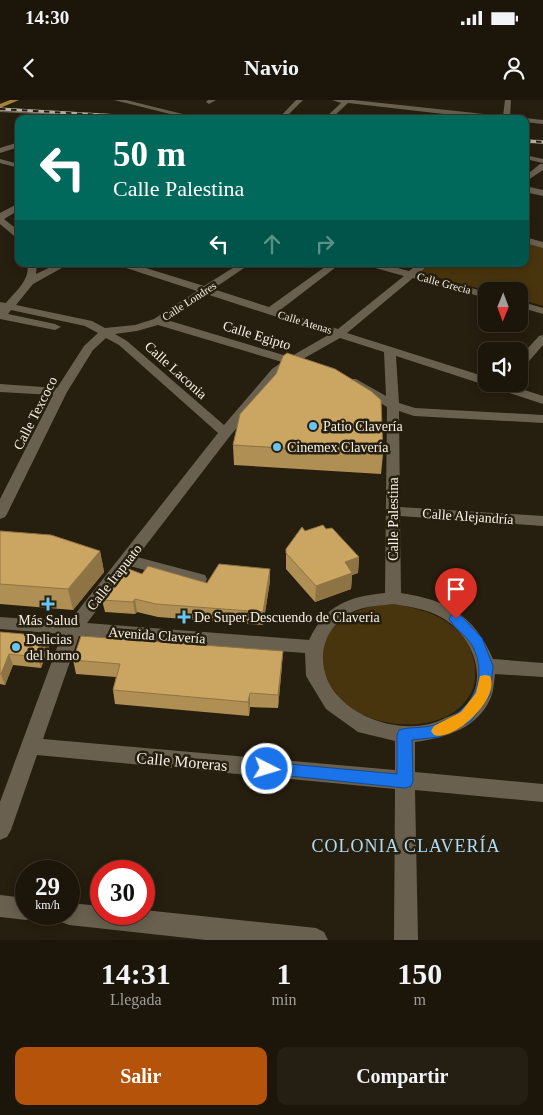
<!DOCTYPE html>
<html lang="es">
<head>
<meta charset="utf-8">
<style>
  body { margin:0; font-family:"Times New Roman",serif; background:#251f13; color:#f1f3f6; height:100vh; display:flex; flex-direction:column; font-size:19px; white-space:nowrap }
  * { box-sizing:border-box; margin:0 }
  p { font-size:16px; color:#a09f9c }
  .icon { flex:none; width:28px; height:28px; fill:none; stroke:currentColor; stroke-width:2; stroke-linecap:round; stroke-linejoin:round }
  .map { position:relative; height:840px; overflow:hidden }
  .drawer { display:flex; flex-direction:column; background:#1c160a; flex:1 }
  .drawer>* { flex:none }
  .hud { position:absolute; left:15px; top:15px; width:514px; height:152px; border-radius:10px; box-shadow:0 2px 12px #0003,0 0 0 1px #3a352b; background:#00695c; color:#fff; overflow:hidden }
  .needle { width:32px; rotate:181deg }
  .tools { position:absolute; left:478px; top:182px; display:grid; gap:10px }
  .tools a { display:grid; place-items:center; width:50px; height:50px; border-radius:10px; background:#1c160a; box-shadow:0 2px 12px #0003,0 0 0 1px #3a352b; font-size:25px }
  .speed { position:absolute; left:15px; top:760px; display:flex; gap:10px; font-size:25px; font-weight:700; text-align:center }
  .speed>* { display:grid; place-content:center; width:65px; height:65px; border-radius:50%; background:#1c160a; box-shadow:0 2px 12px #0003,0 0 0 1px #3a352b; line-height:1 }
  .speed small { font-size:12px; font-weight:400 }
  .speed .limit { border:8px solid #d22; background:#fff; color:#111 }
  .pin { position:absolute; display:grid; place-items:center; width:42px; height:42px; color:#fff; margin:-51px -21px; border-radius:50% 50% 50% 0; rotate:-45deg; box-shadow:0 0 5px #0007 }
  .pin .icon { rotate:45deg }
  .me { position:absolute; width:55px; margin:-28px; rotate:95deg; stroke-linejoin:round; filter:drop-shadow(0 0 4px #0008) }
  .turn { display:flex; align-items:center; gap:18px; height:105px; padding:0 15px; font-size:22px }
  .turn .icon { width:65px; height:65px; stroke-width:2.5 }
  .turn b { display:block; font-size:35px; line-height:42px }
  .lanes { display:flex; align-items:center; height:48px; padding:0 15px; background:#0003; justify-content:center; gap:25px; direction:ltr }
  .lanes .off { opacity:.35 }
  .eta { display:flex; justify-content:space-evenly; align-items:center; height:85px; text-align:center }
  .eta b { font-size:30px; font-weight:700; line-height:35px }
  .action { display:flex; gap:10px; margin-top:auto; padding:10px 15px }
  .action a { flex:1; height:58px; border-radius:10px; background:#b45309; color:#fff; font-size:20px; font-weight:700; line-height:58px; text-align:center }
  .action a+a { background:#251f13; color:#f1f3f6 }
  .status { display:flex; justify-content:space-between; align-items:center; height:35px; padding:0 25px; background:#1c160a; direction:ltr }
  .status svg { height:14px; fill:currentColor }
  header { display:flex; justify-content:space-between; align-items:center; height:65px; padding:0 15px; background:#1c160a; font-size:22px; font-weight:700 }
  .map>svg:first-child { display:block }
</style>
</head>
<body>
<div class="status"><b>14:30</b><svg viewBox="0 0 49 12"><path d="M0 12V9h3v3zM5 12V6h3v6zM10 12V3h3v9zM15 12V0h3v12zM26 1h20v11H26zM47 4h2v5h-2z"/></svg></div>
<header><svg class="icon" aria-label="back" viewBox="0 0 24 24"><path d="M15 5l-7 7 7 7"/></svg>Navio<svg class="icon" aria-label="person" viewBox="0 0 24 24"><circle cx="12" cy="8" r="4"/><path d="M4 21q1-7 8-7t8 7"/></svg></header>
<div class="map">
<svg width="543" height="840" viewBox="0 0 543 840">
  <rect width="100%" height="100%" fill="#261e0e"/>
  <g fill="#49350d">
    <path d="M525,142L543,147V206L519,199V191H488L420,173L431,164H525Z"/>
    <path d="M393,504C431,510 467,523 475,565C476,574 475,586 470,595C447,632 391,630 357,612C344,605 336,594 328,582C322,572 321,560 323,549C330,515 363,506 393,504Z"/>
  </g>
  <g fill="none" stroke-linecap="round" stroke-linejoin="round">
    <g fill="#6a604f" fill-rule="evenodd">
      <path d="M114,0H126L203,19H190Z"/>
      <path d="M208,0H216L209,4L206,2Z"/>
      <path d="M296,0H303L284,19H278Z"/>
      <path d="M332,0H353L503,16L505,0H511L510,17L512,19H487L348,3L331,19H324L341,3Z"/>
      <path d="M0,8L163,17L166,19H120L0,12Z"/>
      <path d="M525,18L543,20V24L525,22V19H522Z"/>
      <path d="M525,39L543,40V44L525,43Z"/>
      <path d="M19,42V47L0,53V48Z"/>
      <path d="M525,55L543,59V63L525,59Z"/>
      <path d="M0,59L19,64V68L0,63Z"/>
      <path d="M540,64H543V70L525,82V76Z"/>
      <path d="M525,86L543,90V96L525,92Z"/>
      <path d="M19,103V110L4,119L19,131V140L0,124V113Z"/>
      <path d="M525,137L543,142V148L525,143Z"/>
      <path d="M27,164H37L36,174L57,164H69L33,184L16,205L92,221L105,228L135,225L154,219L197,191L120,166L119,164H133L204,186L239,164H250L213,189L269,207L329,164H340L279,211L338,229L404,176L368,166L367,164H382L409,171L418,164H429L419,174L486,192V198L413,178L347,233L486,277V284H506L543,296V304L491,287L489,284H482L396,256L399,303L415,308L543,315V323L414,316L399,311L400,407L543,416V426L400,416L401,493C447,500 474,515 493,559L543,563V577L495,574C494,581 494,590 491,597C479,628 445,638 415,642V672L543,684V702L415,690L418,840H394L395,689L37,655L11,730L7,737L0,740V702L62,534L0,529V517L69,522L218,333L119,245L106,238L93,250L67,292L7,414L5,417L0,419V399L53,295L0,292V284L57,288L84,246L98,233L85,226L11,210L8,214L55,224L61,227L55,230L0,219V202L6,203C15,192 31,179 27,164ZM206,194L330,234L290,257L167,220ZM158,225L282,262L272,269L224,325L127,241L115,234L137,231ZM340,238L384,252L386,296L356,279H348L346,282L387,307L385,493C347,497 326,505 309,540L87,523L130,466L199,485L205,483L207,479L205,475L137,457L230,336L280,275L293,265L302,266L304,263L301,260ZM393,504C413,507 433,510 450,523C477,545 490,587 459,612C455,614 450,616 445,618C414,635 364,624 340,598C315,574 317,532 349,514C362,506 378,506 393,504ZM79,536L305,553L306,576L326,609L358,632L395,641V670L43,639Z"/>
      <path d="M519,201L543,208V214L519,207Z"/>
      <path d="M543,235V245L523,268L519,269V258L539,236Z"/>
      <path d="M0,795L26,798V814H35L34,817L26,820L0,817Z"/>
      <path d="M69,803L101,806V814H144V810L316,828L324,832L328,840H206L69,825L61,822L58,814H69Z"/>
    </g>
    <path fill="#a48239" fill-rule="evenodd" d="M10,0H19L0,8V4Z"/>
    <defs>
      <g id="rail">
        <path d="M0,9L173,19"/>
        <path d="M525,41L543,42"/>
      </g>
    </defs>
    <use href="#rail" stroke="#bbb5a9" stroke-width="3"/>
    <use href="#rail" stroke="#261e0e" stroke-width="2" stroke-dasharray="5.5" stroke-linecap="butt"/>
  </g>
  <g fill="#af8f54">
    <path d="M233,345L383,354L381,374L234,365Z"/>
    <path d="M0,431L100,451L104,472L73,510L0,504Z"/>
    <path d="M305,431L359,457L358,473L352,475L351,489L315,502L286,469V449Z"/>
    <path d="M142,474L207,483L270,481L263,525L158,517L137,512L135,514L105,512L102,500Z"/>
    <path d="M0,532L46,536L49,547L41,568L13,565L5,585L0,584Z"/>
    <path d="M73,560L282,565L278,608L250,607L249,616L115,604L113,590L116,577L76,574Z"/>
  </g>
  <g fill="#8e7445">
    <path d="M100,451L104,472L73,510L68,489Z"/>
    <path d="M359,457L358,473L352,475L351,489L315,502L316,486L345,462Z"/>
    <path d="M270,469V481L263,525V512Z"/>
    <path d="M135,499L137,512L135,514L133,502Z"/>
    <path d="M46,536L49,547L41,568L38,557Z"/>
    <path d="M283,551L282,565L278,608V595Z"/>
    <path d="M9,554L13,565L5,585L1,574Z"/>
    <path d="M250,593V607L249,616L248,602Z"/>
  </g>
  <g fill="#cba662" stroke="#8e7445">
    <path d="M287,253L335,269L371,291L381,300L383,354L233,345L240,314L276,274L283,256Z"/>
    <path d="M323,425L326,429L332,428L359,457L345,462L352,473L316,486L286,453V449L302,427L305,431Z"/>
    <path d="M0,431L51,435L100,451L68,489L0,484Z"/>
    <path d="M219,464L270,469L263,512L156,504L135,499L133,502L102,500L126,468L142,474L148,466L207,483Z"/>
    <path d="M0,532L46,536L38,557L9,554L1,574H0Z"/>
    <path d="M81,536L283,551L278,595L250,593L248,602L113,590L120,564L73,560Z"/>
  </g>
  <path fill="#1a73e8" stroke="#114b97" d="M456,514L460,515L482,538L493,566L490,595L471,621L439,637L412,640L413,681L411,686L405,688L261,673L259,669L261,664L267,662L397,674V635L399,630C412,626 426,629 437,624C472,612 490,579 472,545C466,535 455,529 449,519L451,515Z"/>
  <path fill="#f59e0b" d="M485,575L490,576C501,599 453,642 434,635L431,631L434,626L461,612L476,593L480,576Z"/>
  <g fill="#68c4f0" stroke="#261e0e" stroke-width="2">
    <circle cx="313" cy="326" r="5"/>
    <circle cx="277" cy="347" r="5"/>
    <path d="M45.5 496.5h5v5h5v5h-5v5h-5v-5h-5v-5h5z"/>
    <path d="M181.5 509.5h5v5h5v5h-5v5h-5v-5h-5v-5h5z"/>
    <circle cx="16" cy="547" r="5"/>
  </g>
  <g text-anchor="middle" stroke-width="5" stroke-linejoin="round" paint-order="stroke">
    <g font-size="11" fill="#f5f0e5" stroke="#261e0e">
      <text transform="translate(444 183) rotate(15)" y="4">Calle Grecia</text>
      <text transform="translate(189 201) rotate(-33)" y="4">Calle Londres</text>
      <text transform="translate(305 222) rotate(17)" y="4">Calle Atenas</text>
    </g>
    <g font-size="14" fill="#f5f0e5" stroke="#261e0e">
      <text transform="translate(257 235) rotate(17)" y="5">Calle Egipto</text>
      <text transform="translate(176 270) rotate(42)" y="5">Calle Laconia</text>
      <text transform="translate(35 313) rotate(-63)" y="5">Calle Texcoco</text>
      <text transform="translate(468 416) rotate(4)" y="5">Calle Alejandría</text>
      <text transform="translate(393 419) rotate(-90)" y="5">Calle Palestina</text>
      <text transform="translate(114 477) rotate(-52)" y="5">Calle Irapuato</text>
      <text transform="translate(157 535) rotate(4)" y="5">Avenida Clavería</text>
    </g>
    <g font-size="14" fill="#f5f0e5" stroke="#261e0e" text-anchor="start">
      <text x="323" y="331">Patio Clavería</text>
      <text x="287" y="352">Cinemex Clavería</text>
      <text x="194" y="522">De Super Descuendo de Claveria</text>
      <text x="48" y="525" text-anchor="middle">Más Salud</text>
      <text x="26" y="544">Delicias<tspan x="26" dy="16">del horno</tspan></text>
    </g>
    <g font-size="16" fill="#f5f0e5" stroke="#261e0e">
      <text transform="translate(182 661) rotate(5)" y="6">Calle Moreras</text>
    </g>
    <g font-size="18" letter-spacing="1" fill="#addcf5" stroke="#261e0e">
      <text x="406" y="752">COLONIA CLAVERÍA</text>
    </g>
  </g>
</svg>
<div class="tools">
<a><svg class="needle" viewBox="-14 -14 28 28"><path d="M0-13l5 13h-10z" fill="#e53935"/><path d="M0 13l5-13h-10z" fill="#a09f9c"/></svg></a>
<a><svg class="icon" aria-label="sound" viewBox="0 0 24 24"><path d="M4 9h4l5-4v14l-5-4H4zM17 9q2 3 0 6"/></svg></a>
</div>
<div class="speed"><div>29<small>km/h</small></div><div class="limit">30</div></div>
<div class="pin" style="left:456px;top:519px;background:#d93025"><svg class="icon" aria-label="arrive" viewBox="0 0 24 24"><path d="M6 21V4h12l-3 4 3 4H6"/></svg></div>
<svg class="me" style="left:267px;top:669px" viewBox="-20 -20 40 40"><circle r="17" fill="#1a73e8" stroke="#fff" stroke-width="3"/><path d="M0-11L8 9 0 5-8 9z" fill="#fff"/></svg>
<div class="hud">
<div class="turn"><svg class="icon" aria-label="left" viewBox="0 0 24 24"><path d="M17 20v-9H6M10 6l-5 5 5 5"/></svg><div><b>50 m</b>Calle Palestina</div></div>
<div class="lanes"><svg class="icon" aria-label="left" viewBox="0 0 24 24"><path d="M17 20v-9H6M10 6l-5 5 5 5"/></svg><svg class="icon off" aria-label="ahead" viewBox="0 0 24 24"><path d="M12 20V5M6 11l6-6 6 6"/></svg><svg class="icon off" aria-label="right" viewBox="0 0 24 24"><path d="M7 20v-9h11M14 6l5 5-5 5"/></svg></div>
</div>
</div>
<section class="drawer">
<div class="eta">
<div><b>14:31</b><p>Llegada</p></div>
<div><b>1</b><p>min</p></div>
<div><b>150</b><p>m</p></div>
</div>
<div class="action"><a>Salir</a><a>Compartir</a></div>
</section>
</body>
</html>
